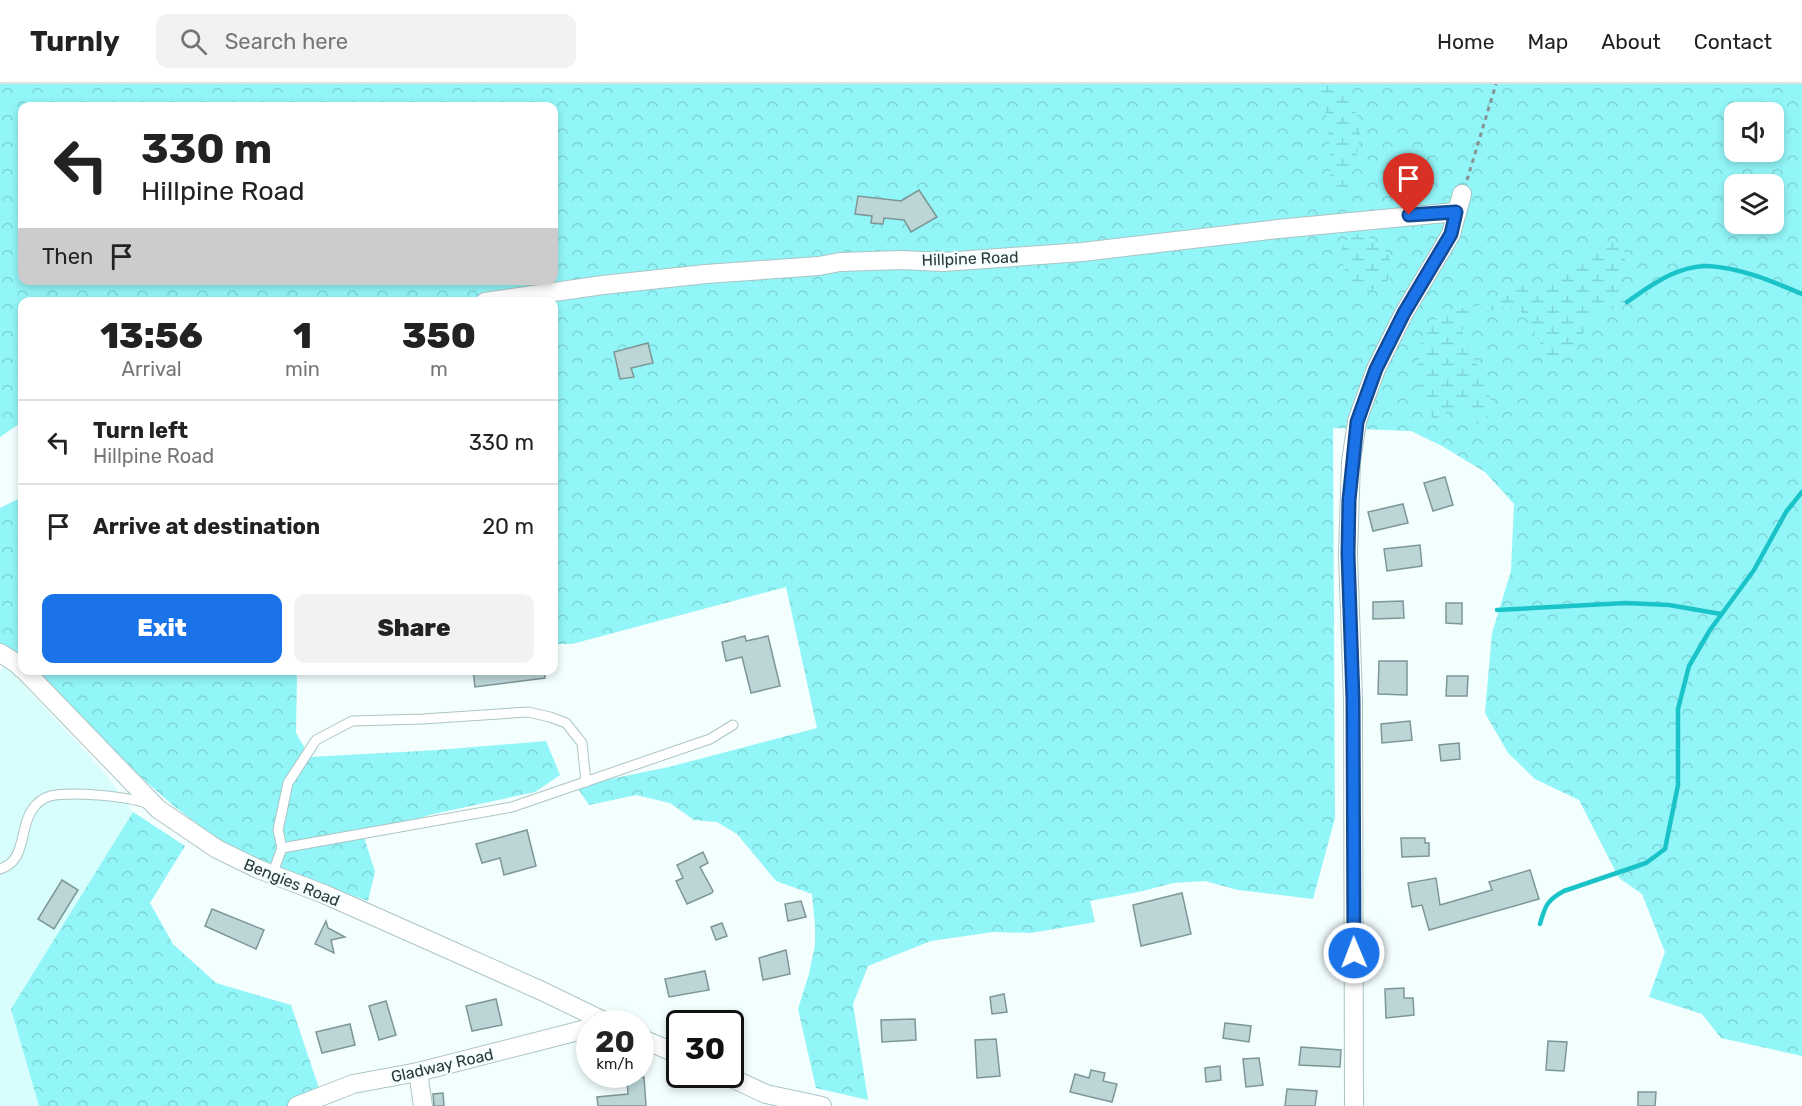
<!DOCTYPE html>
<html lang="en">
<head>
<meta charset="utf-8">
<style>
  body { margin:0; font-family:Rubik,sans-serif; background:#f2f2f2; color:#222; height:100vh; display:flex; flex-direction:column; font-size:22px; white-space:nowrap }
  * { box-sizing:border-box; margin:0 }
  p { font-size:20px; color:#767676 }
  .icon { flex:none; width:33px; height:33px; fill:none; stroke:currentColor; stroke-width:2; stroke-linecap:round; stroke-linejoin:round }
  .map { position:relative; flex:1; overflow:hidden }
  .sheet { position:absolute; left:18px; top:213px; width:540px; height:378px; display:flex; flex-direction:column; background:#fff; border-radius:12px; box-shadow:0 3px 9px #0003 }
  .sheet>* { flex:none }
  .guide { position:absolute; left:18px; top:18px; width:540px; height:183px; border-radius:12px; box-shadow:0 3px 9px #0003; background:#fff; color:#222; overflow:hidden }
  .fabs { position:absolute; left:1724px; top:18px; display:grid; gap:12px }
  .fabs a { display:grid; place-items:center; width:60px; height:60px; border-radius:12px; background:#fff; box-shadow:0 3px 9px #0003; font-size:30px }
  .speed { position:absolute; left:576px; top:926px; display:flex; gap:12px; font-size:30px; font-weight:700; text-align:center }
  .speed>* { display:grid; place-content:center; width:78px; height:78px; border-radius:50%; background:#fff; box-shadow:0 3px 9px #0003; line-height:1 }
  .speed small { font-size:15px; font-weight:400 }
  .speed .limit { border:3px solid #111; border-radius:9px; background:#fff; color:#111 }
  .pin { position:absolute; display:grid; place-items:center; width:51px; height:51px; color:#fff; margin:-62px -26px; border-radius:50% 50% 50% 0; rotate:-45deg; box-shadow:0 0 6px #0007 }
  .pin .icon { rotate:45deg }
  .me { position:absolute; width:66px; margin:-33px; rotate:359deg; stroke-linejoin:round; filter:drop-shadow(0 0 4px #0008) }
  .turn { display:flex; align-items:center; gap:21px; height:126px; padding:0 24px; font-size:27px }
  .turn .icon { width:78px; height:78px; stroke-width:2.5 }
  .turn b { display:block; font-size:42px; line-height:51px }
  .then { display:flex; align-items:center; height:57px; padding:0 24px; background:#0003; gap:12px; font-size:22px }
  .eta { display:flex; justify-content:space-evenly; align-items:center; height:102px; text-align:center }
  .eta b { font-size:36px; font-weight:800; line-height:42px }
  .cta { display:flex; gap:12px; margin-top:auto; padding:12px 24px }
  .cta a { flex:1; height:69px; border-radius:12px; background:#1a73e8; color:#fff; font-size:24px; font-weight:800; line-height:69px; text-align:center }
  .cta a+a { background:#f2f2f2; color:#222 }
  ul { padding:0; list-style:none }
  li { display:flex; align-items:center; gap:18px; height:84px; padding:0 24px; border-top:2px solid #e0e0e0 }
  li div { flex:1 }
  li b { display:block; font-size:22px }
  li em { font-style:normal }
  header { display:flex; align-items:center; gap:36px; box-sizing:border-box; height:84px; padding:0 30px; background:#fff; border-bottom:2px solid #e0e0e0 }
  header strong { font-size:28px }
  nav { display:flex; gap:33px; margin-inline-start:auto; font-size:21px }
  .search { width:420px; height:54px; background:#f2f2f2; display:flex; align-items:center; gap:15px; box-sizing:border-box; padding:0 21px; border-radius:12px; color:#767676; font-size:22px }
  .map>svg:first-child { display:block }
</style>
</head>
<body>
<header>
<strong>Turnly</strong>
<div class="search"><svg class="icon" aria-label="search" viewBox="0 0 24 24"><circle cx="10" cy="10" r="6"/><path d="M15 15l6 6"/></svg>Search here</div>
<nav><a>Home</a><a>Map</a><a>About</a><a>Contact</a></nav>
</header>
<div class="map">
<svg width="1802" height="1022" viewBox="0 0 1802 1022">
  <defs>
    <pattern id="forest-crowns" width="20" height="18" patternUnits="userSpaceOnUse" patternTransform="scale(1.5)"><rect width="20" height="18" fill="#92f5f8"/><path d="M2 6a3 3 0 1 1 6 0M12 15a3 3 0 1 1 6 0" fill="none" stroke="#7ed3d5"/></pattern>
    <pattern id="wetland-marsh" width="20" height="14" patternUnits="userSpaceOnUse" patternTransform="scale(1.5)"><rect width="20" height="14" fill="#92f5f8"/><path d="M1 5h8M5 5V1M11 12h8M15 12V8" fill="none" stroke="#7ed3d5"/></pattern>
  </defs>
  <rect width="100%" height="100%" fill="#f3fefe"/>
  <path fill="#d8fdfd" d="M5,581L105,689L133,728L13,922L39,1022H0V587Z"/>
  <g fill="url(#forest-crowns)" fill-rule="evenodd">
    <path d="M0,0H1802V972L1721,954L1702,930L1649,913L1665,868L1642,810L1619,794L1579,716L1535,695L1508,669L1485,629L1492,549L1511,487L1514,420L1485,388L1442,362L1411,347L1333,344L1335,734L1313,815L1238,806L1205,797L1173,799L1143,807L1090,817L1095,838L1031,849L993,848L931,857L868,882L853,920L868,1016L816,1004L798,925L809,890L815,861V841L812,810L776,797L737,750L717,738L694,736L670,719L636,711L589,721L576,702L669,683L817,644L786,503L572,560H554V218H22V338L0,353ZM22,22H554V196H22ZM1734,28H1773V68H1734ZM1734,100H1773V140H1734Z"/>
    <path d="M22,413V580L0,565V424Z"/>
    <path d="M29,587H305L297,588L296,649L310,673L438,666L546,657L560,691L535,708L429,731L364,753L375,788L368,817L256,777L222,758L175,723L93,651Z"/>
    <path d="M133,728L185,762L150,819L173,860L216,899L291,921L325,1022H39L11,925Z"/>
  </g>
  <g fill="url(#wetland-marsh)">
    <path d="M1311,0H1339C1349,13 1359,30 1360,47C1360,63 1349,108 1336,117L1331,103L1329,55L1324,15Z"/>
    <path d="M1357,150C1381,156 1387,163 1393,186C1389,199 1381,203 1368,207L1351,201C1342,182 1332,160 1357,150Z"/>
    <path d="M1602,159H1619L1624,162L1625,176L1622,193L1627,218L1622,224L1604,226L1595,231L1575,262L1557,273L1545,270L1527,232L1516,224C1496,222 1474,230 1462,246C1463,253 1466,262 1469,269C1473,276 1479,282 1482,289C1490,304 1498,333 1479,341C1471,336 1470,327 1462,321L1452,323L1438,338L1429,331L1420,304L1418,281L1422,256L1435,236L1458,225L1476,222L1517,202L1547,199L1565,182Z"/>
  </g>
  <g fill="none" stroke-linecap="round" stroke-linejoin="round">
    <g stroke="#1ac3c8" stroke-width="4.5">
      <path d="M1627,218C1650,202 1678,181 1708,182C1741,184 1772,197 1802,210"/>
      <path d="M1497,526L1626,519L1669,521L1721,530"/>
      <path d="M1540,840C1545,822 1547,816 1564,807L1646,779L1665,765L1678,701V625L1689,582L1710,546L1754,486L1786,428L1802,408"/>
    </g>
  </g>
  <g fill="#bcd6d7" stroke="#7d9696" stroke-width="1.5">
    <path d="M919,106L937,133L911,148L904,136L884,134L883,140L871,139L872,132L855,130L858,112L901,117Z"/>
    <path d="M648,259L653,279L631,284L634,293L620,295L614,268Z"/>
    <path d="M1445,393L1453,421L1433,427L1424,399Z"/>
    <path d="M1403,420L1408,439L1373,447L1368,428Z"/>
    <path d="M1420,461L1422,482L1387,487L1384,465Z"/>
    <path d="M1403,517L1404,534L1373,535V518Z"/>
    <path d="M1446,519H1462V540L1446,539Z"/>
    <path d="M745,552L746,557L768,552L780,602L751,609L742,573L726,577L722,558Z"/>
    <path d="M1379,577H1407V611L1378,610Z"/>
    <path d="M473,586H544L545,594L475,603Z"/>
    <path d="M1447,592H1468L1467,612H1446Z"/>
    <path d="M1410,637L1412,656L1382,659L1381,640Z"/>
    <path d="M1459,659L1460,675L1441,677L1439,661Z"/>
    <path d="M527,746L536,782L504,791L500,774L482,779L476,760Z"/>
    <path d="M1401,754H1425V759H1429V772L1402,773Z"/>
    <path d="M703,768L708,779L700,783L713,807L712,809L687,820L676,797L683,794L677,781Z"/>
    <path d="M1530,786L1539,815L1429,846L1422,821L1412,823L1408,799L1436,794L1440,821L1492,806L1489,798Z"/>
    <path d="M62,796L78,806L54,845L38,835Z"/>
    <path d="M1182,809L1191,850L1141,862L1133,821Z"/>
    <path d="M801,817L806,833L788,837L785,820Z"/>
    <path d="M212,825L264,846L256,865L205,842Z"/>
    <path d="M326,837L328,844L345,853L331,856L334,869L315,860Z"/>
    <path d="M722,839L727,852L716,856L711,843Z"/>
    <path d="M786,866L790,890L763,896L759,874Z"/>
    <path d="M705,887L709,906L669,913L665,895Z"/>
    <path d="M1404,904V914H1413L1414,931L1386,934L1385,905Z"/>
    <path d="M1004,910L1007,928L992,930L990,913Z"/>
    <path d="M496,915L502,941L472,947L466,922Z"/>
    <path d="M386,917L396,951L379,956L369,922Z"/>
    <path d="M915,935L916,956L882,958L881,936Z"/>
    <path d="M1225,939L1251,942L1249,958L1223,954Z"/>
    <path d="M350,940L355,961L322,969L316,948Z"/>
    <path d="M996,955L1000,992L977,994L975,956Z"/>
    <path d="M1548,957L1567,958L1564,987L1546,986Z"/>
    <path d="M1301,963L1341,966L1340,983L1299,981Z"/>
    <path d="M1259,974L1263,1001L1246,1003L1243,975Z"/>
    <path d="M1220,982L1221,996L1206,998L1205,984Z"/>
    <path d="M1091,986L1105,989L1103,997L1117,1000L1112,1018L1070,1008L1075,990L1089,994Z"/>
    <path d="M644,993L646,1022H598L597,1013L628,1010L627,994Z"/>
    <path d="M1287,1005L1317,1007L1315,1022H1285Z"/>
    <path d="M1638,1008H1656L1655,1022H1638Z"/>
    <path d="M443,1009L444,1022H434L433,1010Z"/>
  </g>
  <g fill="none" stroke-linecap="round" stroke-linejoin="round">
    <defs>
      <g id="lane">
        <path d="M282,764L278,746L288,699L316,656L352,637L423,635L528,628L550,633L566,639L582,659L586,698"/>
        <path d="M0,785C27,777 19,744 32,726C36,720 43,714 50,712C70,707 128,712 148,720"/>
        <path d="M272,791L282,764L512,723L710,655L733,641"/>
      </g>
      <g id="street">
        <path d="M485,218L603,201L706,190L819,182L840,178L902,176L943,178L1082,168L1278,145L1456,128"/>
        <path d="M0,569L16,579L22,585"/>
        <path d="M24,586L158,725L217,765L258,785L324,810L421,853L542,907L608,939"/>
        <path d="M640,954L680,971"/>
        <path d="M418,988L423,1022"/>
        <path d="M723,990L766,1010L822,1022"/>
        <path d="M297,1022L353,1000L418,988L590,944"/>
        <path d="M1354,1022L1353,615L1348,470L1351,378L1357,337L1376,285L1404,229L1451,150L1462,110"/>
      </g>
    </defs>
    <use href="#lane" stroke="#abc5c5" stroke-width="11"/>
    <use href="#street" stroke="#abc5c5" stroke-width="20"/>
    <path stroke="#889393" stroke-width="3" stroke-dasharray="4.5 4.5" stroke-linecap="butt" d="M1467,96L1496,0"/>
    <use href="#lane" stroke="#fff" stroke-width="9"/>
    <use href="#street" stroke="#fff" stroke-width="18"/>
  </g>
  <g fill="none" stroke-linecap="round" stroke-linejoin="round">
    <defs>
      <path id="route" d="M1354,869L1353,615L1348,470L1349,416L1357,338L1376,285L1404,229L1451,150L1456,128L1409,131"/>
    </defs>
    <use href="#route" stroke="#114b97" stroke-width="15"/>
    <use href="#route" stroke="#1a73e8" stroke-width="10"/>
  </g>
  <g text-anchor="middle" stroke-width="4.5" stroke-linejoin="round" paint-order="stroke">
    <g font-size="16" fill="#2d3737" stroke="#f3fefe">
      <text transform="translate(970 174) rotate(-2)" y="6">Hillpine Road</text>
      <text transform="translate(292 798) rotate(22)" y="6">Bengies Road</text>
      <text transform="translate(442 981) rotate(-13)" y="6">Gladway Road</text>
    </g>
  </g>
</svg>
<div class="fabs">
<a><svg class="icon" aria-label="sound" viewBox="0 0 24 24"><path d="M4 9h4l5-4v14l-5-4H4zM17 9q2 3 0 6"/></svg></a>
<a><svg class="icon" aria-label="layers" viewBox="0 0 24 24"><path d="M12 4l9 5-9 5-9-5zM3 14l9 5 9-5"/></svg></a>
</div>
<div class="speed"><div>20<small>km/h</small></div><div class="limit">30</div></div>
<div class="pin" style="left:1409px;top:131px;background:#d93025"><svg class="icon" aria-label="arrive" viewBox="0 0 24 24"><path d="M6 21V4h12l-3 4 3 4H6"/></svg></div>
<svg class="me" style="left:1354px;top:869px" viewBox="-20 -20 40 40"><circle r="17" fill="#1a73e8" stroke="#fff" stroke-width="3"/><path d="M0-11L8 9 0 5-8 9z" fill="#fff"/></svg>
<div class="guide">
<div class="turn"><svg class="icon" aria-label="left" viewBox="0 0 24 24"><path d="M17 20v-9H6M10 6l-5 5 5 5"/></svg><div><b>330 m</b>Hillpine Road</div></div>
<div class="then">Then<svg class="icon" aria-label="arrive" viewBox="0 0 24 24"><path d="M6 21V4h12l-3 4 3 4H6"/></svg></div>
</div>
<section class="sheet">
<div class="eta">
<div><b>13:56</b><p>Arrival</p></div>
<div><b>1</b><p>min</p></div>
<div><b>350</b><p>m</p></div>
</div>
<ul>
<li><svg class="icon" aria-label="left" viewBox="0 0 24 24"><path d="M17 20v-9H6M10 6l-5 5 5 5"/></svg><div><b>Turn left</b><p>Hillpine Road</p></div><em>330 m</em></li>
<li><svg class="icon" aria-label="arrive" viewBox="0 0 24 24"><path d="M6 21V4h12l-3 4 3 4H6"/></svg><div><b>Arrive at destination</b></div><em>20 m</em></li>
</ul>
<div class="cta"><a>Exit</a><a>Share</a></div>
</section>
</div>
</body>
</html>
